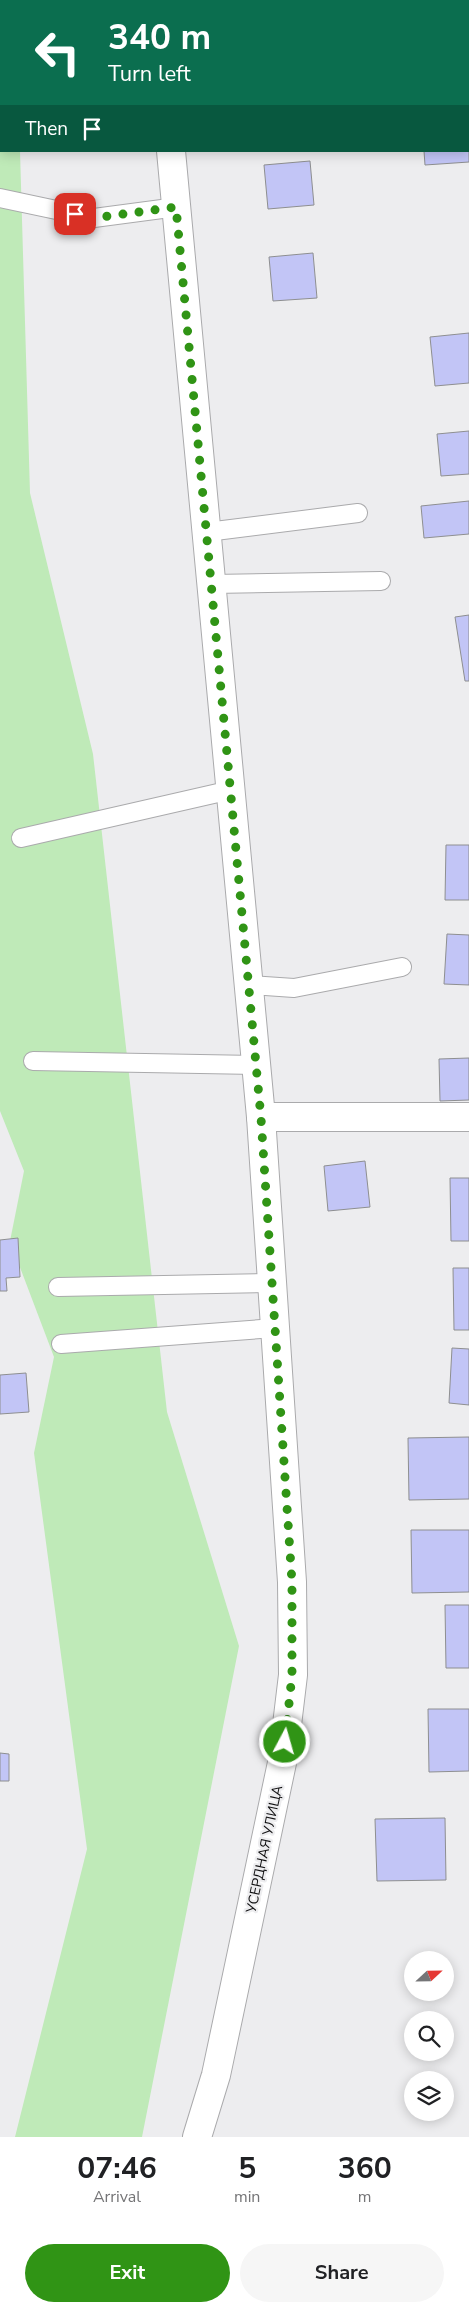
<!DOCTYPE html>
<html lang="en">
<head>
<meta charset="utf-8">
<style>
  body { margin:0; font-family:"Nunito Sans",sans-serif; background:#f6f6f6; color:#202124; height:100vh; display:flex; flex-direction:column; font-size:19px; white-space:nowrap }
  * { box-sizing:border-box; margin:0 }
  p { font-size:16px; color:#757577 }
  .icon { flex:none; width:28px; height:28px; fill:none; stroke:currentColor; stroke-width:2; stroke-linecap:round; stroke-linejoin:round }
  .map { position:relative; height:2137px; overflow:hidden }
  .sheet { display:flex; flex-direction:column; background:#fff; flex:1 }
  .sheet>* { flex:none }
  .top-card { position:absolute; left:0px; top:0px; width:470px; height:152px; box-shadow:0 2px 12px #0003; background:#0b6e4f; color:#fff; overflow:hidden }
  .needle { width:32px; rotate:68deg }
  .tools { position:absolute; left:404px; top:1951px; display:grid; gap:10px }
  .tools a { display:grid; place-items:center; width:50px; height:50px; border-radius:50%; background:#fff; box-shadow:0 2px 12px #0003; font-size:25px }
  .pin { position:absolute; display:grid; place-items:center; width:42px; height:42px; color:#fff; margin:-21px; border-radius:10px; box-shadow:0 2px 8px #0006 }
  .me { position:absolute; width:55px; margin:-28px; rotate:6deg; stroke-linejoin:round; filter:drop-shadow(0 0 4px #0008) }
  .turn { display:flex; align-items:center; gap:18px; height:105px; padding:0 25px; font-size:22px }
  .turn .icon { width:65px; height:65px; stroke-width:2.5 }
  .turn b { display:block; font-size:35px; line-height:42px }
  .then { display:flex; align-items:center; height:48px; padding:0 25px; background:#0003; gap:10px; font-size:19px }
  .eta { display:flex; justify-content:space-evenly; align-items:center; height:85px; text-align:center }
  .eta b { font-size:30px; font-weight:700; line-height:35px }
  .button { display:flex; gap:10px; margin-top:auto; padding:10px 25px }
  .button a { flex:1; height:58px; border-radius:30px; background:#309415; color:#fff; font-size:20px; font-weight:700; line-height:58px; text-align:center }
  .button a+a { background:#f6f6f6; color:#202124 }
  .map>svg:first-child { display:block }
</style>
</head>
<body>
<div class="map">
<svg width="469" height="2137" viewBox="0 0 469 2137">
  <rect width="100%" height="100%" fill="#ededef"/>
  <path fill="#bfeab8" d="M0,0H15L1,1V151H20L30,493L93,754L167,1412L239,1646L142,2137H15L87,1849L34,1453L54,1357L10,1241L24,1171L0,1111Z"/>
  <g fill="#c2c5f6" stroke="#8e8f90">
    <rect x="257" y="0" width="41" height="1"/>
    <path d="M469,76V162L425,165L424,151H469Z"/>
    <path d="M310,161L314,205L268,209L264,165Z"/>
    <path d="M313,253L317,298L273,301L269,257Z"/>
    <path d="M469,333V383L435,386L430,337Z"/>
    <path d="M469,431V474L441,476L437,434Z"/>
    <path d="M469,501V534L424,538L421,506Z"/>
    <path d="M469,615V681H465L455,617Z"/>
    <path d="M446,845H469V900H445Z"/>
    <path d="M447,934L469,935V985L444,984Z"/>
    <path d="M469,1058V1100L440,1101L439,1059Z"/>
    <path d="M365,1161L370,1207L328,1211L324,1166Z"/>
    <path d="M450,1178H469V1241H451Z"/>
    <path d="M18,1238L20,1277L6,1278L7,1291H0V1240Z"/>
    <path d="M453,1268H469V1330H454Z"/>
    <path d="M452,1348L469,1349V1405L449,1403Z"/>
    <path d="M26,1373L29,1412L0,1414V1375Z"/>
    <path d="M469,1437V1499L409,1500L408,1438Z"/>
    <path d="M411,1530H469V1592L412,1593Z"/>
    <path d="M445,1605H469V1668H446Z"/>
    <path d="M428,1709H469V1771L429,1772Z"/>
    <path d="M0,1753L9,1754V1781H0Z"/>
    <path d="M445,1818L446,1880L377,1881L375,1819Z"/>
  </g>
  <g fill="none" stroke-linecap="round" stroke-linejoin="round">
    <defs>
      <g id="service">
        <path d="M0,198L94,218L177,207"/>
        <path d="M207,532L358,513"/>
        <path d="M212,584L381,581"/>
        <path d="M21,838L231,790"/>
        <path d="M249,985L294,988L402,967"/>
        <path d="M33,1061L256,1065"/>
        <path d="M58,1287L272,1283"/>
        <path d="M61,1344L275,1328"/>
      </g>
      <g id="minor">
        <path d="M156,0V1"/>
        <path d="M171,151L261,1117L292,1582L293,1675L283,1758L216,2075L197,2137"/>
        <path d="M261,1117H469"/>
      </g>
    </defs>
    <use href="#service" stroke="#aaaaac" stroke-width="20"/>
    <use href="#minor" stroke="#aaaaac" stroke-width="30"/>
    <use href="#service" stroke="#fff" stroke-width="18"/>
    <use href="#minor" stroke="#fff" stroke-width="28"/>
  </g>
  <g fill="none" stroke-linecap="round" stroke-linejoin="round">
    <path stroke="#309415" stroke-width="9" stroke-dasharray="0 16.2" d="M75,214L94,218L176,207L261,1118L292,1582V1675L285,1742"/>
  </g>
  <g text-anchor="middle" stroke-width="4.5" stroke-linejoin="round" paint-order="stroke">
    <g font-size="14" fill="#0f0f10" stroke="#ededef">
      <text transform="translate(264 1849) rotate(-78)" y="5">УСЕРДНАЯ УЛИЦА</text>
    </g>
  </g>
</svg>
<div class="tools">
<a><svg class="needle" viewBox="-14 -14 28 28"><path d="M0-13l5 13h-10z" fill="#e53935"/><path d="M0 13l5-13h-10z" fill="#757577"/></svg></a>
<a><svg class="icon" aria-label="search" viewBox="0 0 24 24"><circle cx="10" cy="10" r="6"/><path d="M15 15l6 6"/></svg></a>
<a><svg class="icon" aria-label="layers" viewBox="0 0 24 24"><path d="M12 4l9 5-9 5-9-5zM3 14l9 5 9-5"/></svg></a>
</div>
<div class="pin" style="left:75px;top:214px;background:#d93025"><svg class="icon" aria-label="arrive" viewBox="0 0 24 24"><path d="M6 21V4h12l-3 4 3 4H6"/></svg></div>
<svg class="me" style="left:285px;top:1742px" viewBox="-20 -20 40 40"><circle r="17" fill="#309415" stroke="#fff" stroke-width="3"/><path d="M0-11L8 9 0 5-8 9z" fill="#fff"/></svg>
<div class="top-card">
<div class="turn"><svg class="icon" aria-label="left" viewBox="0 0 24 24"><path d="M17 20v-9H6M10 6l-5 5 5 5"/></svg><div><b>340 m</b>Turn left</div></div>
<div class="then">Then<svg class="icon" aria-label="arrive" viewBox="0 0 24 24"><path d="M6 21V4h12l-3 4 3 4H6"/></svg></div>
</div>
</div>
<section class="sheet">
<div class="eta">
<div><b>07:46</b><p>Arrival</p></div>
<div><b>5</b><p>min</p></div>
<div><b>360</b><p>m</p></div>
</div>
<div class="button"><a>Exit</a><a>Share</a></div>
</section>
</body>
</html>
